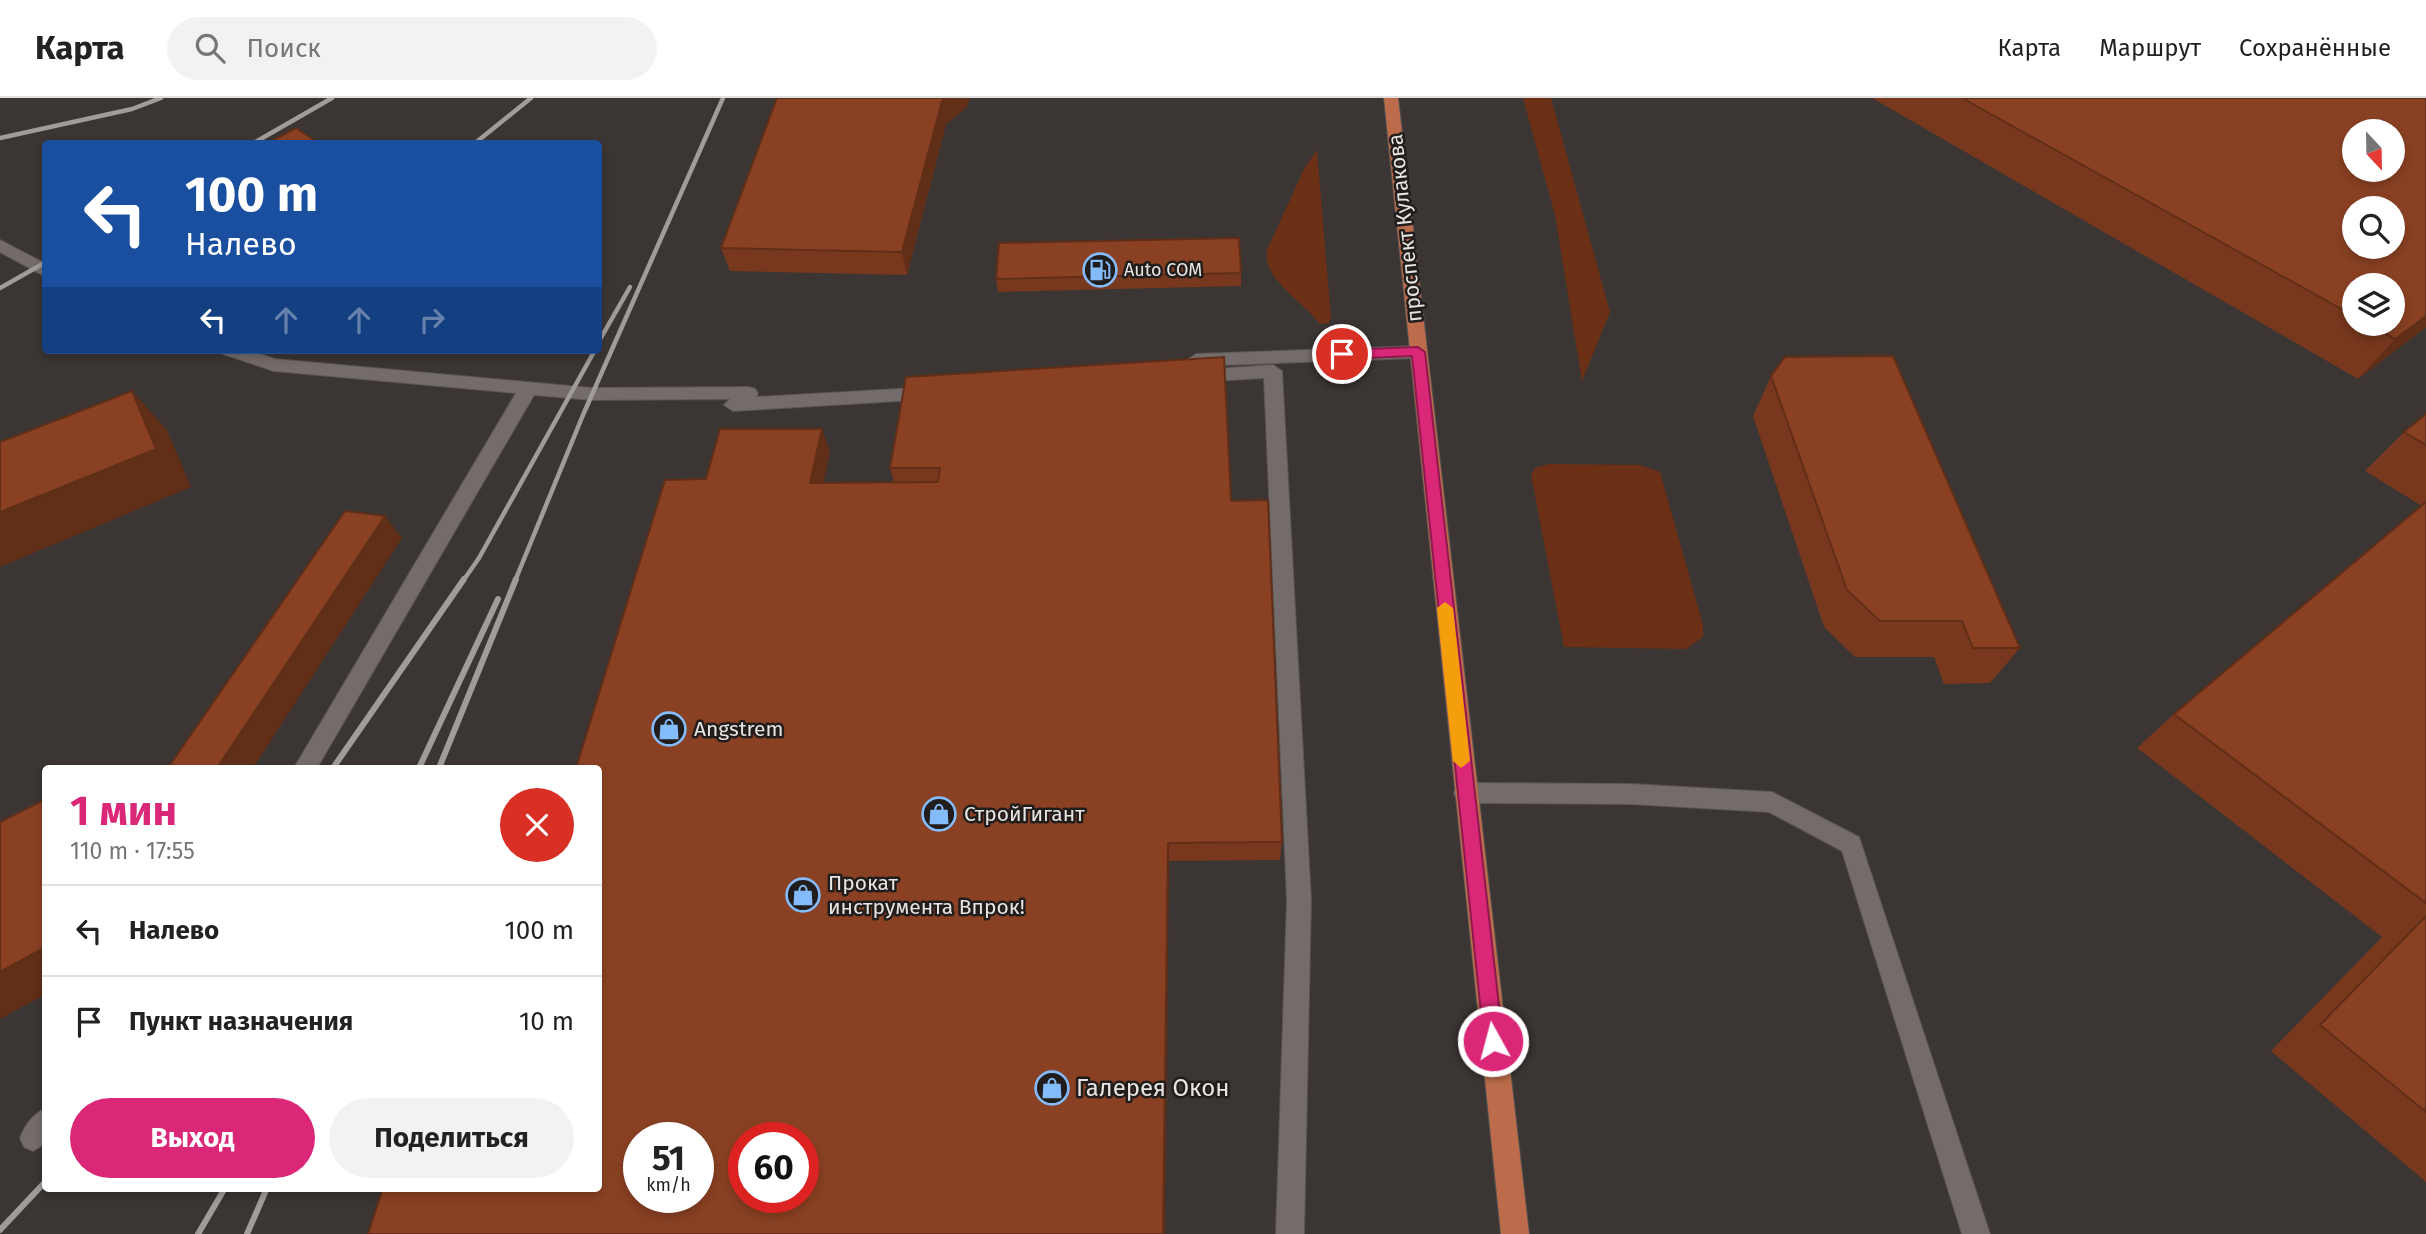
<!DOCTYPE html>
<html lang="ru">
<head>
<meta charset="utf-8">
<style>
  body { margin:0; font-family:"Fira Sans",sans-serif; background:#f2f2f2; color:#222; height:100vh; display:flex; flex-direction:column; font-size:26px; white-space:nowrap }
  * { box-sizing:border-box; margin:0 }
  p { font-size:23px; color:#767676 }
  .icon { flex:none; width:38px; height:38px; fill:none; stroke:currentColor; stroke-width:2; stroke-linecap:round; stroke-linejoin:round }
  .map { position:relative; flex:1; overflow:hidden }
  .side { position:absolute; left:42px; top:667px; width:560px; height:427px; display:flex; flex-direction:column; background:#fff; border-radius:7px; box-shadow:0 4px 10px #0003 }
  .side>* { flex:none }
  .hud { position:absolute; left:42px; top:42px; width:560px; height:214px; border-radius:7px; box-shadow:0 4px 10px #0003; background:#1a4fa0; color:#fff; overflow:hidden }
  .needle { width:46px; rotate:158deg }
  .tools { position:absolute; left:2342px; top:21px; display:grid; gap:14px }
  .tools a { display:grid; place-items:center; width:63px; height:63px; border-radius:50%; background:#fff; box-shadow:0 4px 10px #0003; font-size:35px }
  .speed { position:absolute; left:623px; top:1024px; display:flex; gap:14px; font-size:35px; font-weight:700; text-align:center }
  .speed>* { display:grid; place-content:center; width:91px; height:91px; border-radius:50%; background:#fff; box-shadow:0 4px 10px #0003; line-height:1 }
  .speed small { font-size:18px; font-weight:400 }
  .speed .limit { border:10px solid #d22; background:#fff; color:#111 }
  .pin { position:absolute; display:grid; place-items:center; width:60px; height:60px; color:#fff; margin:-30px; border:4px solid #fff; border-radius:50%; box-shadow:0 2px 7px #0007 }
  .me { position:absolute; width:77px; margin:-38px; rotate:353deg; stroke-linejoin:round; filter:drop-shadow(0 0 5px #0008) }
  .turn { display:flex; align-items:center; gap:24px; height:147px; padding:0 28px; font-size:32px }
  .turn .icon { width:91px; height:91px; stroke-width:2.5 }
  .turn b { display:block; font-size:49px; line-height:60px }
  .lanes { display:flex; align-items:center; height:66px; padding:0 28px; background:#0003; justify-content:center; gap:35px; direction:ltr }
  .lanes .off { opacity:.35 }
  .round { display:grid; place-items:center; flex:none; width:74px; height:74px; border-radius:37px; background:#f2f2f2 }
  .summary { display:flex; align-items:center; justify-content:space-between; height:119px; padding:0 28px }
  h1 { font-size:42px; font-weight:700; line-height:52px; color:#db2777 }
  .primary-button { display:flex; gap:14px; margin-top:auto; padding:14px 28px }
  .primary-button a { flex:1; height:80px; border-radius:42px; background:#db2777; color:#fff; font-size:28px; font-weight:700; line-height:80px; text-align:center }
  .primary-button a+a { background:#f2f2f2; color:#222 }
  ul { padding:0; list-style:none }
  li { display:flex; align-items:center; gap:21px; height:91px; padding:0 28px; border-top:2px solid #e0e0e0 }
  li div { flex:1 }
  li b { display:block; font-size:26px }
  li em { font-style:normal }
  header { display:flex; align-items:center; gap:42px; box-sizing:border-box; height:98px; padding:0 35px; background:#fff; border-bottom:2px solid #e0e0e0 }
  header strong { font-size:33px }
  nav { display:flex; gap:38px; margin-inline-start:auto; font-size:24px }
  .search { width:490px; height:63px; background:#f2f2f2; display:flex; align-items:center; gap:18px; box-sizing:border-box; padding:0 24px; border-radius:38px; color:#767676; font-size:26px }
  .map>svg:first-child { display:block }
</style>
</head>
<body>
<header>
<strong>Карта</strong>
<div class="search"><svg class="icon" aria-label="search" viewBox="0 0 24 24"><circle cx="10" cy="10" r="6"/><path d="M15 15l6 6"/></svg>Поиск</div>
<nav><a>Карта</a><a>Маршрут</a><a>Сохранённые</a></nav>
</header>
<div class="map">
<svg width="2426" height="1136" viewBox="0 0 2426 1136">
  <rect width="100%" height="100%" fill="#3b3533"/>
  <g fill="#6c3016">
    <path d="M1523,0H1551L1610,214L1582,283L1555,117Z"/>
    <path d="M1317,52L1331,220L1329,225L1320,226C1303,203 1262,181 1267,152L1304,71Z"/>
    <path d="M1549,366L1640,367L1660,374L1703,527V539L1686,551L1564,549L1531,377L1535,370Z"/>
  </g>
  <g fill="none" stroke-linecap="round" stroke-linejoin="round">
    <defs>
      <g id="minor">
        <path d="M0,142L46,166V179L0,154Z"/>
        <path d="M1418,248L1427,254L1418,260L1196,268L1187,262L1196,256Z"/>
        <path d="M220,252H248L275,261L592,290L749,289L755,291L758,295L756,299L932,289L941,295L932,301L733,313L724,307L730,301L592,302L534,297L317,670H294L516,295L274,273L223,256Z"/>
        <path d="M1273,267L1282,273L1311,802L1304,1136H1276L1287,802L1264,280L1198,284L1189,278L1198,272Z"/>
        <path d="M1465,685L1631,686L1772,694L1859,739L1990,1136H1962L1842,753L1769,714L1631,706L1465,705L1457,702L1454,695L1457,688Z"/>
        <path d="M46,1010V1045L33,1053L24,1049L20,1040C25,1027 33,1016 46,1010Z"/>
      </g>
      <path id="major" d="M1384,0H1398L1529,1136H1501Z"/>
    </defs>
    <use href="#minor" stroke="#595452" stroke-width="2"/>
    <use href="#major" stroke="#595452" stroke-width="2"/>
    <use href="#minor" fill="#736c6a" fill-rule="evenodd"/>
    <use href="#major" fill="#bc6c4a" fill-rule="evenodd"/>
    <g stroke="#a09c9a" stroke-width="4.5">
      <path d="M0,40L132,11L161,0"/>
      <path d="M252,46L332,0"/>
      <path d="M474,46L531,0"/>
      <path d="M0,190L46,164"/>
      <path d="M598,245L630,189"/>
      <path d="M463,483L479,460L595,252"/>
      <path d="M515,483L583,317L723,0"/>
    </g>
    <g stroke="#a09c9a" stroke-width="6">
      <path d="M333,670L464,481"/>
      <path d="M419,670L498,501"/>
      <path d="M439,670L516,481"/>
      <path d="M0,1132L46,1083"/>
      <path d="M198,1136L225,1090"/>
      <path d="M247,1136L267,1090"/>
    </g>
  </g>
  <g fill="#77381e" fill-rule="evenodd">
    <path d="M1872,0H2426V229L2358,281ZM2354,187L2392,226H2354Z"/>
    <path d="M967,9L946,26L907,177L730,173L721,150Z"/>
    <path d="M1241,175V188L998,194L996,181Z"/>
    <path d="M1771,278L2020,550L1990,585L1944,586L1934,559H1855L1824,529L1753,318Z"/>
    <path d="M906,279L1231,403L1282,744L1280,762L1169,763L598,1090L830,354L823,385L894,384L890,370Z"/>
    <path d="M2426,316V1084L2271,953L2382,839L2137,650L2174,616L2422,408L2365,373L2404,334Z"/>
  </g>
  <g fill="#612e18">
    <path d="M945,0H970L967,9L946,26L907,177L902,154L942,3Z"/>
    <path d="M2426,218V229L2358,281L2395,241Z"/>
    <path d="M132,293L167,332L191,389L0,469V414Z"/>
    <path d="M822,331L830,354L819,408L810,385Z"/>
    <path d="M385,418L402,440L253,670H217Z"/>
    <path d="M1168,745L1169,763L1165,1136H1163Z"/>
    <path d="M46,849V896L0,921V874Z"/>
  </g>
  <g fill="#8a4123" stroke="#612e18" stroke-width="2" fill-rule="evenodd">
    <path d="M777,0H945L942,3L902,154L721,150Z"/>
    <path d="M1962,0H2426V218L2395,241L2367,226H2392V187H2354V218ZM2354,33H2392V72H2354ZM2354,110H2392V149H2354Z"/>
    <path d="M296,30L320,46H266Z"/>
    <path d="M1239,140L1241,175L996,181L999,145Z"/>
    <path d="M1893,258L2020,550H1973L1962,523H1880L1847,492L1771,278L1785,259Z"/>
    <path d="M1224,259L1231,403L1268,402L1282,744L1168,745L1163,1136H368L383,1090H598V670H576L665,382L706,381L720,331H822L810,385L938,384L940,370H890L906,279ZM639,1040H698V1099H639ZM744,1040H803V1099H744Z"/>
    <path d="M132,293L156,351L0,414V344Z"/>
    <path d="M2426,316V347L2404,334Z"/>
    <path d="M2426,404V805L2174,616Z"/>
    <path d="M345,413L385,418L217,670H168Z"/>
    <path d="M46,701V849L0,874V724Z"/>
    <path d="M2426,818V1014L2320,927Z"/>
  </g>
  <path fill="#db2777" stroke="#8e194d" stroke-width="2" d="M1418,249L1425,254L1503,943L1500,950L1493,952L1487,950L1484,943L1412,258L1342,261L1336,256L1342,252Z"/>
  <path fill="#f59e0b" d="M1445,504L1453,510L1470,663L1461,670L1453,663L1437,510Z"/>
  <defs>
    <symbol id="fuel-ring" viewBox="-11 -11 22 22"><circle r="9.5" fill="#201d1c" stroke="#84bcfb" stroke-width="1.5"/><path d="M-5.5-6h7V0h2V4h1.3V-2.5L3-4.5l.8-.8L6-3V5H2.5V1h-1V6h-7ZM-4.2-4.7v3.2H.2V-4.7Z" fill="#84bcfb"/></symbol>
    <symbol id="shop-ring" viewBox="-11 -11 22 22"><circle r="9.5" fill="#201d1c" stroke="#84bcfb" stroke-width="1.5"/><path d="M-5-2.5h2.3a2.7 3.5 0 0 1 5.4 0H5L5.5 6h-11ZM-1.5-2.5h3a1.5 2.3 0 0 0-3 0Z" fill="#84bcfb"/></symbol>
  </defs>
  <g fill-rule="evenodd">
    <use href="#fuel-ring" x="1081" y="153" width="38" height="38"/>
    <use href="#shop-ring" x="650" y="612" width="38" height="38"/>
    <use href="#shop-ring" x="920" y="697" width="38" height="38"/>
    <use href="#shop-ring" x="784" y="778" width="38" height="38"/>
    <use href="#shop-ring" x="1033" y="971" width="38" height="38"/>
  </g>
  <g text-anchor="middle" stroke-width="5" stroke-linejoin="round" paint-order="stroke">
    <g font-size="18" fill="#e8e4e2" stroke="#201d1c" text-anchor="start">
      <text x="1124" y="178">Auto COM</text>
    </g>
    <g font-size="21" fill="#e8e4e2" stroke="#201d1c">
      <text transform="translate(1405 130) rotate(-96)" y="7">проспект Кулакова</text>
    </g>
    <g font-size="21" fill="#e8e4e2" stroke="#201d1c" text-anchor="start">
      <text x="694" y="638">Angstrem</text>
      <text x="964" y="723">СтройГигант</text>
      <text x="828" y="792">Прокат<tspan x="828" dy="24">инструмента Впрок!</tspan></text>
    </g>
    <g font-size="24" fill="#e8e4e2" stroke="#201d1c" text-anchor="start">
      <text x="1076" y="998">Галерея Окон</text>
    </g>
  </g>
</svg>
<div class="tools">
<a><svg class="needle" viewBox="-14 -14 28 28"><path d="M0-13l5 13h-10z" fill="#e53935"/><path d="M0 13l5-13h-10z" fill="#767676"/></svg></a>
<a><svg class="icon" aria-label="search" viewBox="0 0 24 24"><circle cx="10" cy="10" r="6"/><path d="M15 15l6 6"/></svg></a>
<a><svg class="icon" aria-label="layers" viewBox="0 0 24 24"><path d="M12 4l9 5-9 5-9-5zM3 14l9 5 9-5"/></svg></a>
</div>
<div class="speed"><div>51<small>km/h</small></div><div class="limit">60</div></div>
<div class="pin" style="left:1342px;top:256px;background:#d93025"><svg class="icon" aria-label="arrive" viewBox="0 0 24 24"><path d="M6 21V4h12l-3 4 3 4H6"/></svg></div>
<svg class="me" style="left:1493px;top:943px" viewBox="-20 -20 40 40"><circle r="17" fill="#db2777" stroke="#fff" stroke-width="3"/><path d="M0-11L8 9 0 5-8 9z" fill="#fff"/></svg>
<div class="hud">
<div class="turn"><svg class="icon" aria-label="left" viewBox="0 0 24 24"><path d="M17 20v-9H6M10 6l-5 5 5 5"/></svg><div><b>100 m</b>Налево</div></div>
<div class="lanes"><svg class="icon" aria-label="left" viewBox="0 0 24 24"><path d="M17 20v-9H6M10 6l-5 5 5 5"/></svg><svg class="icon off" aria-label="ahead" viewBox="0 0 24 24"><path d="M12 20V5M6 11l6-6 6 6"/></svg><svg class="icon off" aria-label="ahead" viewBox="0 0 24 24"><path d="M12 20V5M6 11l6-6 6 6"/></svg><svg class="icon off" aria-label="right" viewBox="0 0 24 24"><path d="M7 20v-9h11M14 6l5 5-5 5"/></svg></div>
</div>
<section class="side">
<div class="summary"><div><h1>1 мин</h1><p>110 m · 17:55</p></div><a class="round" style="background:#d93025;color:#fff"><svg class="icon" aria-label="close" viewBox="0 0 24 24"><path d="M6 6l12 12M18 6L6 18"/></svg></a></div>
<ul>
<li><svg class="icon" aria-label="left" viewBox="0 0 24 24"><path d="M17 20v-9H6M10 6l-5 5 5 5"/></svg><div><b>Налево</b></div><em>100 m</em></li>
<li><svg class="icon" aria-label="arrive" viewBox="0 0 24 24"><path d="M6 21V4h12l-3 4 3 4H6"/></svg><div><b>Пункт назначения</b></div><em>10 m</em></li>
</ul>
<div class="primary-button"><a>Выход</a><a>Поделиться</a></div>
</section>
</div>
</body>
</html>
